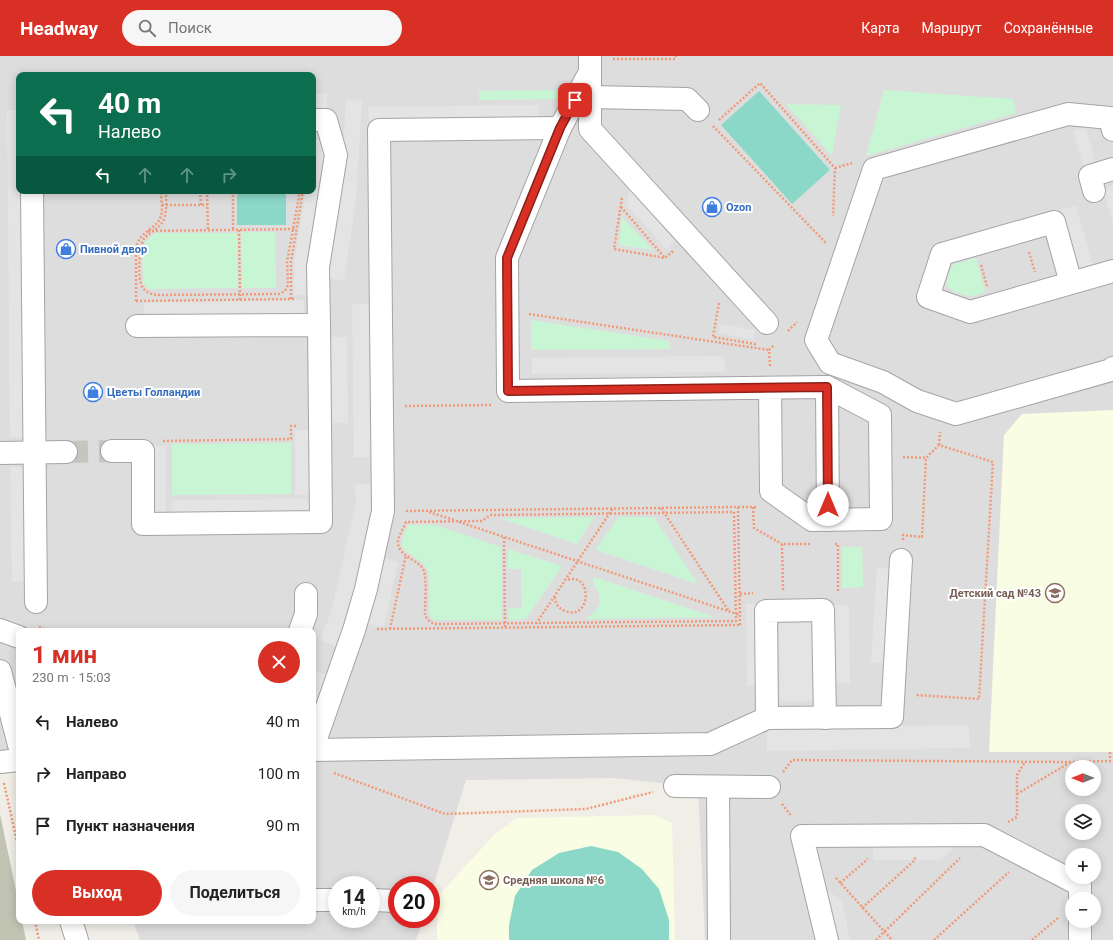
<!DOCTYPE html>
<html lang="ru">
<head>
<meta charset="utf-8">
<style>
  body { margin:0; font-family:Roboto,sans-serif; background:#f6f6f6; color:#222; height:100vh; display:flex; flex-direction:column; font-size:15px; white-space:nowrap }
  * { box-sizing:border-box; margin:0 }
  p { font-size:13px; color:#767676 }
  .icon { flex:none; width:22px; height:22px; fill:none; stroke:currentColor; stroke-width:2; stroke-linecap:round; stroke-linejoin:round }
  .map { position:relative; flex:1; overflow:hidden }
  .details { position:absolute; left:16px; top:572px; width:300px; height:296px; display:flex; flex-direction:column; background:#fff; border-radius:8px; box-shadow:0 2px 10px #0003 }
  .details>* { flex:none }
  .banner { position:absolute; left:16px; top:16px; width:300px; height:122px; border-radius:8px; box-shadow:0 2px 10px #0003; background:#0b6e4f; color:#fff; overflow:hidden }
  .needle { width:26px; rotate:270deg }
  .controls { position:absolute; left:1065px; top:704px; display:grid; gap:8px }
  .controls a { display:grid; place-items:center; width:36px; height:36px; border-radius:50%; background:#fff; box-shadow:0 2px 10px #0003; font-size:20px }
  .speed { position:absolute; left:328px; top:820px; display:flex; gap:8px; font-size:20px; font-weight:700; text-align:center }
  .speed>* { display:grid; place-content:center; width:52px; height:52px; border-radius:50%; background:#fff; box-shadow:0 2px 10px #0003; line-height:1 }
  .speed small { font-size:10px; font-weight:400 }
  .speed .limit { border:6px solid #d22; background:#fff; color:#111 }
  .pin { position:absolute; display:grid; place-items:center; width:34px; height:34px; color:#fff; margin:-17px; border-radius:8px; box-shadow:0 2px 6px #0006 }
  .me { position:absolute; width:44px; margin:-22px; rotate:0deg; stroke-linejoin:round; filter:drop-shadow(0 0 3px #0008) }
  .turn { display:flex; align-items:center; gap:14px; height:84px; padding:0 16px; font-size:18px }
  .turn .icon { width:52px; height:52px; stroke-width:2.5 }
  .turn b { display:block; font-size:28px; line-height:34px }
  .lanes { display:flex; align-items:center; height:38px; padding:0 16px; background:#0003; justify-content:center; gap:20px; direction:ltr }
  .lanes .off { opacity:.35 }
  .round { display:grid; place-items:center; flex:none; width:42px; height:42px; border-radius:21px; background:#f6f6f6 }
  .headline { display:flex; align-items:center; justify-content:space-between; height:68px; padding:0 16px }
  h1 { font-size:24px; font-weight:700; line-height:30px; color:#d93025 }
  .cta { display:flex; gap:8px; margin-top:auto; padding:8px 16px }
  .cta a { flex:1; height:46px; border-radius:24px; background:#d93025; color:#fff; font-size:16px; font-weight:700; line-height:46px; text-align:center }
  .cta a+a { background:#f6f6f6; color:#222 }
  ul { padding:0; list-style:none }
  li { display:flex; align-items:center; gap:12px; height:52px; padding:0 16px }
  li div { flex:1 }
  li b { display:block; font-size:15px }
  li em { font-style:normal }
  header { display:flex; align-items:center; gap:24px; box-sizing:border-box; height:56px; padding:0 20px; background:#d93025; color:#fff }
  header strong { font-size:19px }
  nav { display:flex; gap:22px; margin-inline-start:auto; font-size:14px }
  .search { width:280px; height:36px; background:#f6f6f6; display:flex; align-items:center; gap:10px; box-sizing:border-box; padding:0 14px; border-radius:22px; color:#767676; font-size:15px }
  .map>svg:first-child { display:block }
</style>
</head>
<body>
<header>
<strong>Headway</strong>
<div class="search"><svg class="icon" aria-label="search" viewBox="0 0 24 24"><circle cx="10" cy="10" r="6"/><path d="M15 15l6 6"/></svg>Поиск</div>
<nav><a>Карта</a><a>Маршрут</a><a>Сохранённые</a></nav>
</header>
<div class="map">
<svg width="1113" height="884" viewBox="0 0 1113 884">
  <rect width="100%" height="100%" fill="#f0eee7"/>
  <path fill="#dedddd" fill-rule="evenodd" d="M0,0H1113V884H705L698,731L614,722L466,724L431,837V829H397V863H423L416,884H140L133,865H313V575H19V700L0,703ZM19,19H313V135H19ZM1072,711H1094V733H1072ZM1072,755H1094V777H1072ZM1072,799H1094V821H1072ZM337,829H371V863H337ZM1072,843H1094V865H1072Z"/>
  <g fill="#f8fde3">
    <path d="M1113,354V696H989L1004,379L1022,358Z"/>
    <path d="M654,759L672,767L675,884H669V864L509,869V884H437V841L494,779L517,762Z"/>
  </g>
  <path fill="#c1c4b3" d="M0,758L19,849V865H22L26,884H0Z"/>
  <g fill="#c8f6d4">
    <path d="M560,34V43L479,44V35Z"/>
    <path d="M884,34L1013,43L1016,57L866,100Z"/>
    <path d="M786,48L841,49L832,100Z"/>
    <path d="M622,161L653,194L619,189Z"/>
    <path d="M275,176L276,232H242L241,176Z"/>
    <path d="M155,177H234L238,180V232L148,233L143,227L142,192L147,184Z"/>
    <path d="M976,202L985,236C981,237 977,239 973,240C967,241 948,235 947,229C945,224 951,213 953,208Z"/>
    <path d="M531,264L670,285V293L531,294Z"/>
    <path d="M291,387V438L172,439V388Z"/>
    <path d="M594,461L577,488L500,462Z"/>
    <path d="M618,461H654L698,528L596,494Z"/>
    <path d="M408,469H436L501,491L502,564H437C433,564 431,563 429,558C429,550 430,521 428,515C424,503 401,497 402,487C402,481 406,475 408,469Z"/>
    <path d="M842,491H862L863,531L842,532Z"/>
    <path d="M508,493L562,510L526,563L509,564L508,553L522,552L521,513H508Z"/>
    <path d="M594,521L714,561L584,563C601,555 604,542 593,528Z"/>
  </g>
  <g fill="#8bd8c9">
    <path d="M759,35L830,114L792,148L721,69Z"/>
    <rect x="237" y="135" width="49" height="34"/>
    <path d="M591,790L618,796L642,813L659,833L669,864V884H509V869L515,840L532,814L559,797Z"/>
  </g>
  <g fill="#e4e4e4">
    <rect x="313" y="38" width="14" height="18"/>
    <path d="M346,44L362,45L356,144L344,225L328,222L340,143Z"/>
    <path d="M539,49V64L369,66L368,51Z"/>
    <path d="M7,54H19V135H25L28,381H10Z"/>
    <path d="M1086,71L1097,112L1085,116L1073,75Z"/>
    <path d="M313,83L325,84L323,133L311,239H294V206L306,135H313Z"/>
    <path d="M1113,130V168L1103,132Z"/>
    <path d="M629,132L675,185L666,193L627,149Z"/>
    <path d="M1076,150L1093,209L1078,213L1061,154Z"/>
    <path d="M304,244V262L144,263V246Z"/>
    <path d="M352,248H371L373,401H354Z"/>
    <path d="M720,268L755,274L754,284L719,277Z"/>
    <path d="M331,281H347L348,367H332Z"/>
    <path d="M724,300L725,316L532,318V302Z"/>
    <rect x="295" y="374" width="16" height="65"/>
    <path d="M149,390H166V459H150Z"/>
    <path d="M10,411H28L29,525L12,526Z"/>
    <path d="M355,428H374L375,449L350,560L338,591L320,584L331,556L356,445Z"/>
    <path d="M311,443V460L173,462L172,444Z"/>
    <path d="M384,502L398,506L384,571L369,568Z"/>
    <path d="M877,512L895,513L890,608L871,606Z"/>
    <path d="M762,547L763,630H747L746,548Z"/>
    <path d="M831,549H849L850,627H832Z"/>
    <path d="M815,566V645H780L779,567Z"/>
    <path d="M313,613L327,619L313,656Z"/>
    <path d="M969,669L970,692L767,695V672Z"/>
    <path d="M873,788H958L941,804H873Z"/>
    <path d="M826,833L842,845L850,884H837Z"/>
  </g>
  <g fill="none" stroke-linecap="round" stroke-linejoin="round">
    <path stroke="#c6c5bf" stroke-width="22" stroke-dasharray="22 11" stroke-linecap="butt" d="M66,396L112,395"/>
    <defs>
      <g id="minor">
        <path d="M590,0V73L767,267"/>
        <path d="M590,16L560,72L507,202L508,335L827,331L880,359L881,463L812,464L771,435L770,332"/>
        <path d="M590,41L687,43L698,54"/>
        <path d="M313,64H326L336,99L318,211L319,269"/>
        <path d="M1113,74L1110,62L1068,58L874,113L816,284L830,307L883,326L917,345L956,358L1111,314L1113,312"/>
        <path d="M32,135L36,546"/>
        <path d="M1094,135L1090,120L1113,113"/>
        <path d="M1071,227L1054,166L942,198L928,241L970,256L1113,215"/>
        <path d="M827,331L828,464"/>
        <path d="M112,395H143V468L321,466L319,269L137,270"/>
        <path d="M0,397L66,396"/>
        <path d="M0,574L19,581"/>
        <path d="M300,575L306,558V538"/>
        <path d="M0,615L19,689"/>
        <path d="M767,662L766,555L823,554L825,662"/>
        <path d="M313,691L354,574L366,533L383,455L379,74L560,72"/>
        <path d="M313,694L710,688L767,662L892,661L901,504"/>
        <path d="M0,706L19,704"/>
        <path d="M675,730L769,731"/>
        <path d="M718,731L719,884"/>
        <path d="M313,844H337"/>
        <path d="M371,844L397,845"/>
        <path d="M71,865L77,884"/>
        <path d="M1080,865V884"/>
        <path d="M827,884L802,780L984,779L1080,829V843"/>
      </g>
    </defs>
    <use href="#minor" stroke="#a4a4a4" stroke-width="24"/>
    <g stroke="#f09a78" stroke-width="2.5" stroke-dasharray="2 2" stroke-linecap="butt">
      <path d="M613,3H675L676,0"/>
      <path d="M719,64L760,27L835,112L833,160"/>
      <path d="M713,70L826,187"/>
      <path d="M835,112L852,107"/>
      <path d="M166,135C166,144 167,154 164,163C160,173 150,175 144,183C139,190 137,225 143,232C146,236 151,238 156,239L279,238L285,235L288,229L287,206L300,135"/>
      <path d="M200,135L201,149"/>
      <path d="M207,135L208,174"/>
      <path d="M233,135V174"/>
      <path d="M622,142L614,193L665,202L673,195"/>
      <path d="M162,149H207"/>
      <path d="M621,151L665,202"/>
      <path d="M239,174L240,244"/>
      <path d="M148,175L296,173"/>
      <path d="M1029,196L1035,216"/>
      <path d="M981,209L987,230"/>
      <path d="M291,243V206L303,135"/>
      <path d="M136,245L296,243"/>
      <path d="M136,245V191C141,174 157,173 161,160C163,153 161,143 161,135"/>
      <path d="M719,247L713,281L755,288L757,287"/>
      <path d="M529,258L769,294"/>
      <path d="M788,275L797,266"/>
      <path d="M770,310L769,294L774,289"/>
      <path d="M405,350L492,349"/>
      <path d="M163,385L291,383V370H298"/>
      <path d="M939,389L940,376"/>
      <path d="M903,401L926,402"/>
      <path d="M738,451H756"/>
      <path d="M753,451L754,472L782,488"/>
      <path d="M661,452L728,554"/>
      <path d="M406,455L738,451L740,569"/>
      <path d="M429,456L454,464"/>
      <path d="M734,456L736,565L437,568C431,567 428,565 425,559C425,550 427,523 424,515C419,503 398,501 398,486C398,480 404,472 406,466L482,465L490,459Z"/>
      <path d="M459,466L740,559"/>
      <path d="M504,481L505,572"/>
      <path d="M903,484V479L922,481L926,402L939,389L993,406L979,643L916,639"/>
      <path d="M835,488H838V536"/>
      <path d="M783,534L782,488H812"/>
      <path d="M740,538L753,537"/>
      <path d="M555,541C555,547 558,552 565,555C591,566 594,515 566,524"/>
      <path d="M536,568L613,452"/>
      <path d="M39,571L49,575"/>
      <path d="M377,573L740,569"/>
      <path d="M390,573L406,499"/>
      <path d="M1110,696V705"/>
      <path d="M783,716L792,704L1070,706L1113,705"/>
      <path d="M334,717L445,758L586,753L653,736"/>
      <path d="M4,727L19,795"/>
      <path d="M1017,738L1069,707"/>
      <path d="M782,748L792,761"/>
      <path d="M1008,766L1017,761V719L1025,706"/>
      <path d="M836,822L892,884"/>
      <path d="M840,827L868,803"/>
      <path d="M862,852L915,804V801"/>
      <path d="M35,865L39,884"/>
      <path d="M876,884L960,802"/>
      <path d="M934,884L1009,816"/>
      <path d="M1032,884L1058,862"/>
    </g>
    <use href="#minor" stroke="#fff" stroke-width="22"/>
  </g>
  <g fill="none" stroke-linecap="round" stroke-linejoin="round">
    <defs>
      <path id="route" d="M575,44L560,72L507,202L508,335L827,331L828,449"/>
    </defs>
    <use href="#route" stroke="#8d1f18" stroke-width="10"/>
    <use href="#route" stroke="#d93025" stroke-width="7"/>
  </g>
  <defs>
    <symbol id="shop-ring" viewBox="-11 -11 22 22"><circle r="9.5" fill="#fff" stroke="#3f7fe0" stroke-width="1.5"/><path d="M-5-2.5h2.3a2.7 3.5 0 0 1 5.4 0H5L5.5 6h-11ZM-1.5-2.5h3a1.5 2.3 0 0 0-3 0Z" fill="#3f7fe0"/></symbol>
    <symbol id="school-ring" viewBox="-11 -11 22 22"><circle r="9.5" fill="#fff" stroke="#8d6e63" stroke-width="1.5"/><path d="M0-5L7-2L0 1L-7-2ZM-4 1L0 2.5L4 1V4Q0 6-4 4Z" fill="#8d6e63"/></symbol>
  </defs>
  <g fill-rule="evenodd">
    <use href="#shop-ring" x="701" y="140" width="22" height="22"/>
    <use href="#shop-ring" x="55" y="182" width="22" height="22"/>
    <use href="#shop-ring" x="82" y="325" width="22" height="22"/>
    <use href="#school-ring" x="1044" y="526" width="22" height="22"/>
    <use href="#school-ring" x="478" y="813" width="22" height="22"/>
  </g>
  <g text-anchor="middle" stroke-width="4" stroke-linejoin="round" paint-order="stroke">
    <g font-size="11" font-weight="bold" fill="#366cbe" stroke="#fff" text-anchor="start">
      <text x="726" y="155">Ozon</text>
      <text x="80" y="197">Пивной двор</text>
      <text x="107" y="340">Цветы Голландии</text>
    </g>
    <g font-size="11" font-weight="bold" fill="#785e54" stroke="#fff" text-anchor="end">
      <text x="1041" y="541">Детский сад №43</text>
      <text x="503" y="828" text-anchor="start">Средняя школа №6</text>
    </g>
  </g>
</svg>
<div class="controls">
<a><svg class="needle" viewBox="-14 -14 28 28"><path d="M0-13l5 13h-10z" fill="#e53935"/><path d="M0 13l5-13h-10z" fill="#767676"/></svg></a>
<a><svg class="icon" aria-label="layers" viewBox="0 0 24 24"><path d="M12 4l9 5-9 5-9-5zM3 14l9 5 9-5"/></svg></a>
<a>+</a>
<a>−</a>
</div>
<div class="speed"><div>14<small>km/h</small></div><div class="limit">20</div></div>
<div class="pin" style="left:575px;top:44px;background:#d93025"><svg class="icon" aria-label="arrive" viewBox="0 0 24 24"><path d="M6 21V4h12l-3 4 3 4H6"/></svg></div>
<svg class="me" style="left:828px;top:449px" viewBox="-20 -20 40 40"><circle r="19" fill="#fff"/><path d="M0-13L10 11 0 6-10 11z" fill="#d93025"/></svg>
<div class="banner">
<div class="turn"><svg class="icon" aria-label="left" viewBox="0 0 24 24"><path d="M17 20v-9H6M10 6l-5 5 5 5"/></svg><div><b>40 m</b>Налево</div></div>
<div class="lanes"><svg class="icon" aria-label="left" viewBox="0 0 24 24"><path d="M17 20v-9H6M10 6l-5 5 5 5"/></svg><svg class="icon off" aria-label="ahead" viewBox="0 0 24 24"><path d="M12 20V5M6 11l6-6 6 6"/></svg><svg class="icon off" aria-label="ahead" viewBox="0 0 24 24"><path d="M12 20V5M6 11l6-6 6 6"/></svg><svg class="icon off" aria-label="right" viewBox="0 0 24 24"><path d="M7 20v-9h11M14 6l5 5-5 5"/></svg></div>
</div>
<section class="details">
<div class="headline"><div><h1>1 мин</h1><p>230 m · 15:03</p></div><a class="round" style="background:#d93025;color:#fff"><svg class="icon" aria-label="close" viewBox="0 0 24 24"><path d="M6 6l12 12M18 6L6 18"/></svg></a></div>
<ul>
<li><svg class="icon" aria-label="left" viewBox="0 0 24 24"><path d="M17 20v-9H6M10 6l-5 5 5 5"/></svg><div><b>Налево</b></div><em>40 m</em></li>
<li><svg class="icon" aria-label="right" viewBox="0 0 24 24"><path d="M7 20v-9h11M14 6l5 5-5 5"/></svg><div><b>Направо</b></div><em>100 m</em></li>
<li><svg class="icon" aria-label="arrive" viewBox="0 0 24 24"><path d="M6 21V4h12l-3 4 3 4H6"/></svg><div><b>Пункт назначения</b></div><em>90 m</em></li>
</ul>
<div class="cta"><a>Выход</a><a>Поделиться</a></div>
</section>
</div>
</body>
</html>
